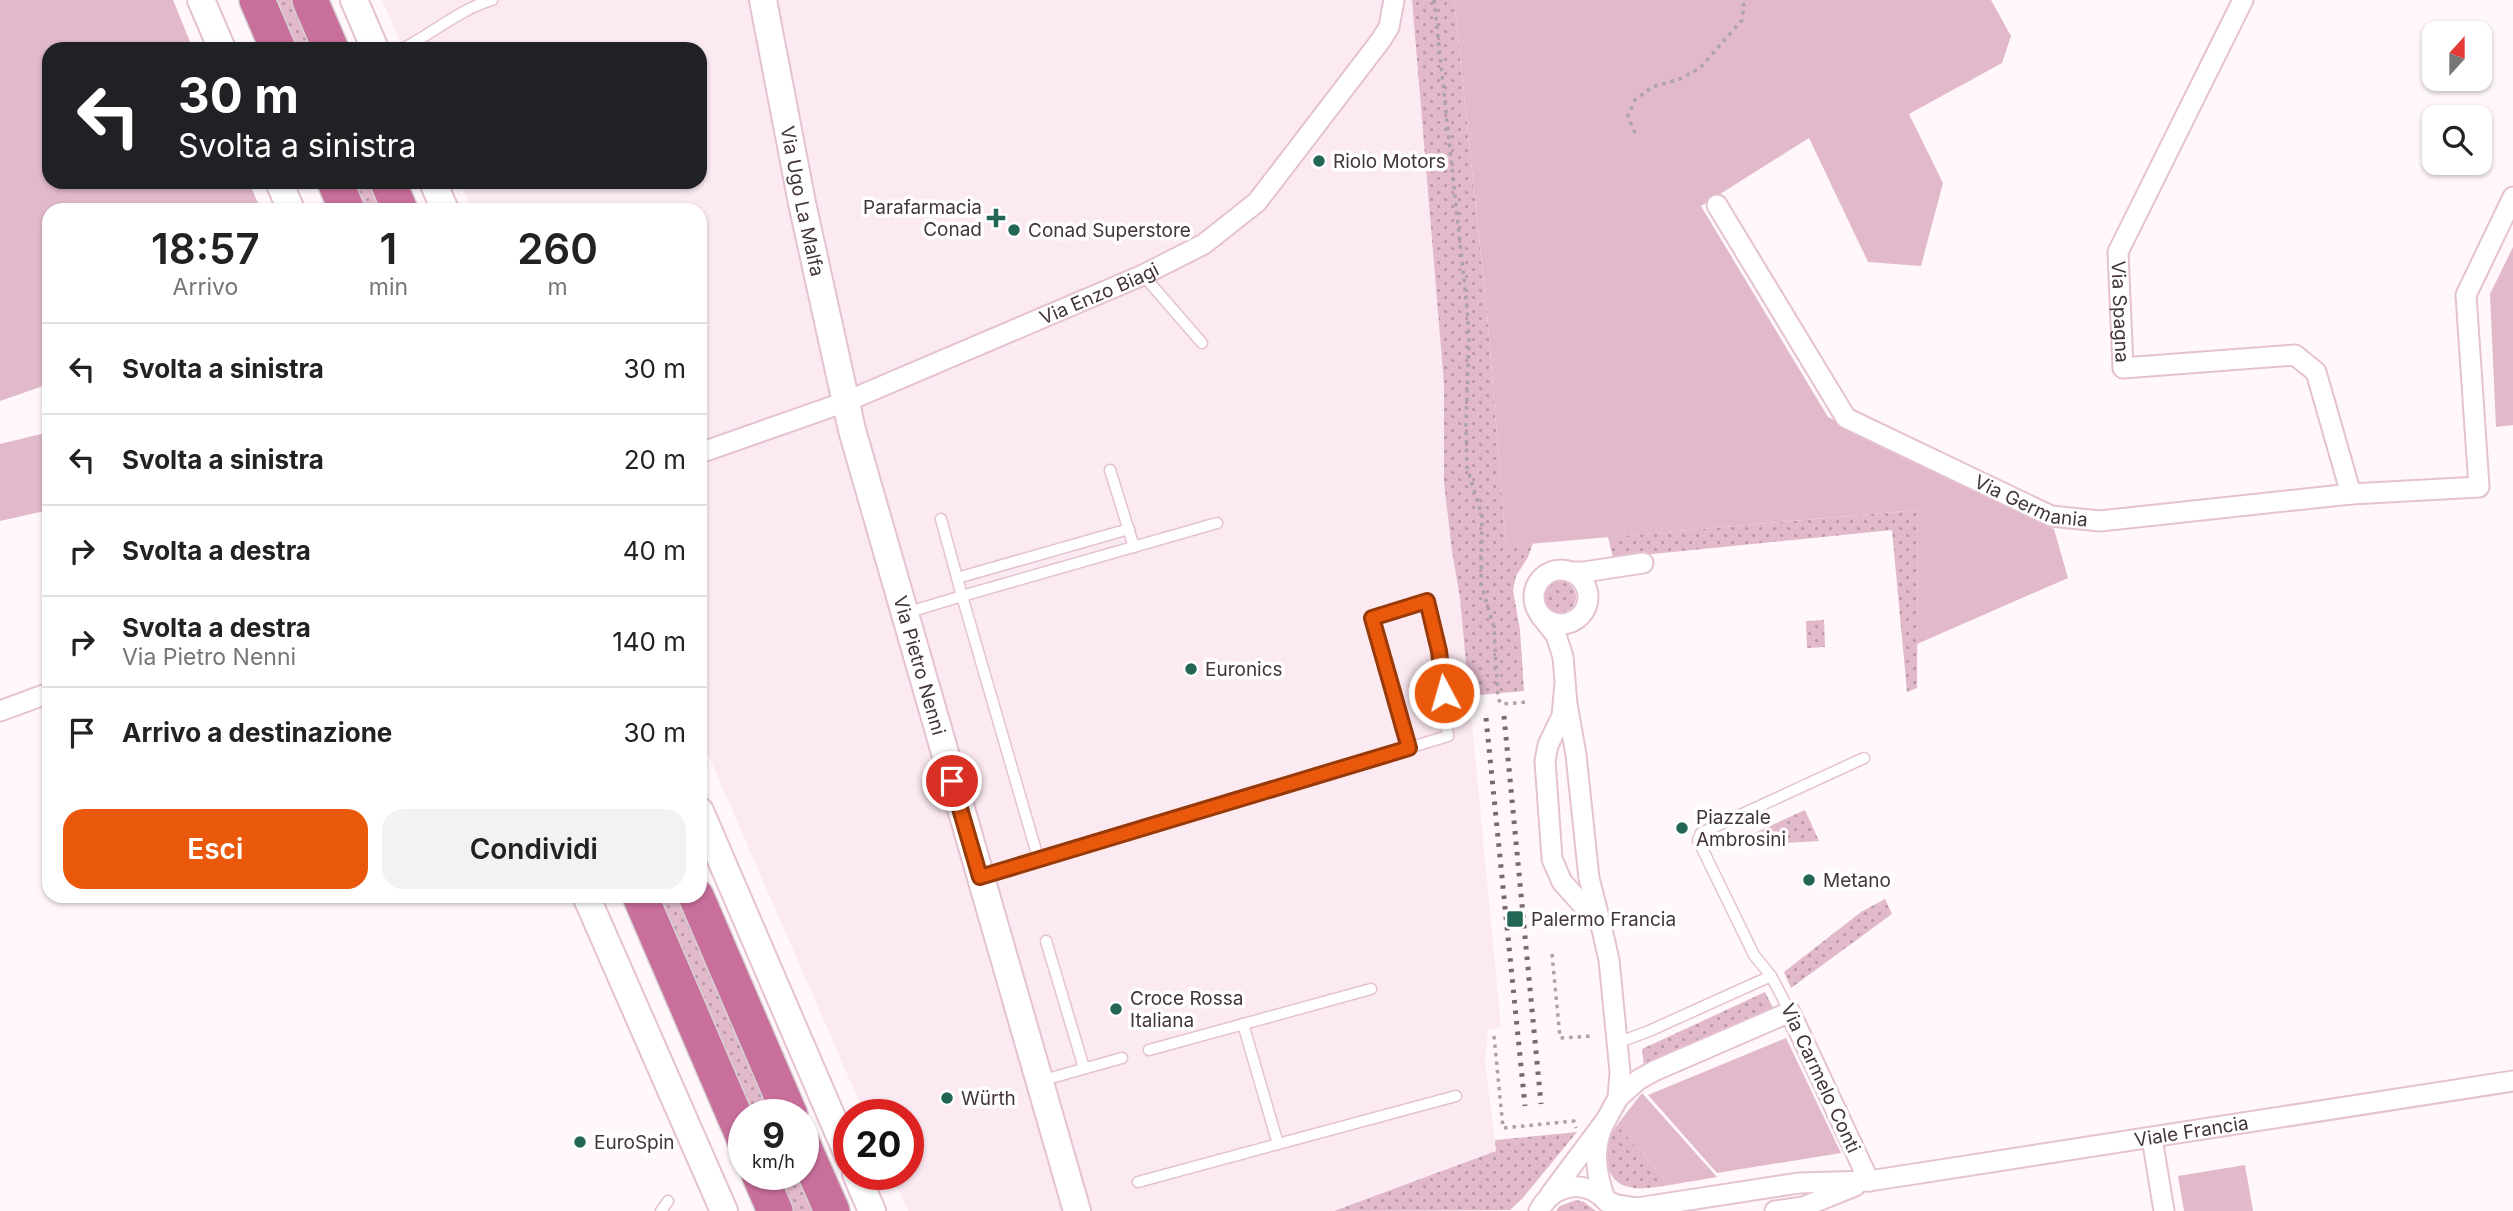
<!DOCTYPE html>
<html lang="it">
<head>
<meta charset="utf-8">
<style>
  body { margin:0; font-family:Inter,sans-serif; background:#f2f2f2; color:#222; height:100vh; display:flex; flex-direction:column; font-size:26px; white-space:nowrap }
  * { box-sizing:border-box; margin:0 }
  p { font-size:23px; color:#767676 }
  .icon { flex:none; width:38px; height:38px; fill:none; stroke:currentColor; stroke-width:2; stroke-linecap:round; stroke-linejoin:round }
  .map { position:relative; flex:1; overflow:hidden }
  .drawer { position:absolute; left:42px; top:203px; width:665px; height:700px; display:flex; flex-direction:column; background:#fff; border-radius:21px; box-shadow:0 2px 5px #0004 }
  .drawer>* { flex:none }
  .banner { position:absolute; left:42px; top:42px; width:665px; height:147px; border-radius:21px; box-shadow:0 2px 5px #0004; background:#202124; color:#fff; overflow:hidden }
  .needle { width:46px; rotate:21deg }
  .buttons { position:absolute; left:2422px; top:21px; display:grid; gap:14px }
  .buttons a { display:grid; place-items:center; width:70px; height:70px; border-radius:14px; background:#fff; box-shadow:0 2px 5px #0004; font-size:35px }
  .speed { position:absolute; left:728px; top:1099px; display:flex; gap:14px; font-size:35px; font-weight:700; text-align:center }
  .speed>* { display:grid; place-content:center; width:91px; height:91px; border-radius:50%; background:#fff; box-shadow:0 2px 5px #0004; line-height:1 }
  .speed small { font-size:18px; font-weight:400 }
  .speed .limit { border:10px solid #d22; background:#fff; color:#111 }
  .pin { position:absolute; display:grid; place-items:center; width:60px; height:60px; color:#fff; margin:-30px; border:4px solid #fff; border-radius:50%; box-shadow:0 2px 7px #0007 }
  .me { position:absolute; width:77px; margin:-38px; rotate:354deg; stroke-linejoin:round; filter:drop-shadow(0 0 5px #0008) }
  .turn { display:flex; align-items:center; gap:24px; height:147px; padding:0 21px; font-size:32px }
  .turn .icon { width:91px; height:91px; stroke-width:2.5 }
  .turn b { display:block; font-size:49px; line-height:60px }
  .eta { display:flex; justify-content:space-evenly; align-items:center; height:119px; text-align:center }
  .eta b { font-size:42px; font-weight:600; line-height:49px }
  .action { display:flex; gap:14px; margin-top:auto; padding:14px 21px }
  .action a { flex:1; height:80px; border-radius:21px; background:#ea580c; color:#fff; font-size:28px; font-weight:600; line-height:80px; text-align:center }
  .action a+a { background:#f2f2f2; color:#222 }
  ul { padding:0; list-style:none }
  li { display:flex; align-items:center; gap:21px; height:91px; padding:0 21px; border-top:2px solid #e0e0e0 }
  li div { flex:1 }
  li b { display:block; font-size:26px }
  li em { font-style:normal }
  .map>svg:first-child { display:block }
</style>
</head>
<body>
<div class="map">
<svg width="2513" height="1211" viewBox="0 0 2513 1211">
  <defs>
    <pattern id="grass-dots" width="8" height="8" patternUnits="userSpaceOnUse" patternTransform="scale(1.75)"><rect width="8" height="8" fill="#e1b9cb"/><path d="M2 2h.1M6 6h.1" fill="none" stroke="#b897a6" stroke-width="1.8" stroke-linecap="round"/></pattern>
  </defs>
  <rect width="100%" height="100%" fill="#fff7fa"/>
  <path fill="#fceaf2" d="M382,0H1412L1444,384V483L1452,551L1460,598L1501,1027L1488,1030L1485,1062L1496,1151L1334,1211H908L891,1174H908V1115H865L700,736V210H472L460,182H700V49H403Z"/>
  <g fill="url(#grass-dots)">
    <path d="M271,0H296L317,49H292Z"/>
    <path d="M1412,0H1454L1487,313L1506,545L1533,543L1528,557L1516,576L1513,590L1520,630L1524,691L1469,696L1460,598L1452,551L1444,483V384Z"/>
    <path d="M349,182H375L388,210H361Z"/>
    <path d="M1918,510L1917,688L1907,692L1892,530L1613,558L1608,537Z"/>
    <circle cx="1560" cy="597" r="16"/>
    <path d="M1824,620L1825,647L1807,648L1806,621Z"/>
    <path d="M1805,810L1819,841L1726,846Z"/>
    <path d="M653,896H679L771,1115H748Z"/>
    <path d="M1885,899L1892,914L1791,988L1784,972L1861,912Z"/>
    <path d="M1765,992L1773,1008L1644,1067L1642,1049Z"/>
    <path d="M1617,1125L1670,1185C1655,1187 1639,1191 1625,1186C1608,1180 1600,1155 1608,1139C1610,1134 1614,1130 1617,1125Z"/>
    <path d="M1577,1132L1522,1199L1510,1210L1334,1211L1496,1151L1495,1140Z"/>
    <path d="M774,1174H796L812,1211H789Z"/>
    <path d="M1576,1200L1584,1202L1596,1211H1556L1560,1206Z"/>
  </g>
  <g fill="#e1b9cb">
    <path d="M0,0H173L193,49H49V182H249L261,210H49V384L0,401Z"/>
    <path d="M1454,0H1991L2011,36L2002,63L1909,114L1943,183L1921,266L1868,262L1809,138L1701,206L1828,417L2054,529L2068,578L1917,644L1918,510L1506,546L1487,313Z"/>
    <path d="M2513,247V425L2496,427L2490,294Z"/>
    <path d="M49,432V510L0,521V444Z"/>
    <path d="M1786,1038L1841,1153L1717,1173L1648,1095Z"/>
    <path d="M1642,1093L1717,1177L1670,1185L1617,1125Z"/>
    <path d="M2245,1165L2253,1211H2184L2178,1176Z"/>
  </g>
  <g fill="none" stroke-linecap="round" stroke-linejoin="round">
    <defs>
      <g id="lane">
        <path d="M402,49C432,34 460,9 492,0"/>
        <path d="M1143,275L1202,343"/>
        <path d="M1110,470L1134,547"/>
        <path d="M941,519L962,596L1217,523"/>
        <path d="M957,578L1129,529"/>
        <path d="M906,613L962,596L1039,861"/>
        <path d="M981,877L1448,736L1439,651L1427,601L1372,618L1409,748"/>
        <path d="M1046,941L1084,1068"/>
        <path d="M1771,976L1790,1012"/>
        <path d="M1243,1024L1278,1144L1456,1096"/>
        <path d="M1617,1043L1649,1031L1771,976L1754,955L1698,840L1701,833L1864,758"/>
        <path d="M1149,1050L1371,989"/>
        <path d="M1040,1081L1122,1058"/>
        <path d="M1138,1182L1278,1144"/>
        <path d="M661,1211L668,1201"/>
      </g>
      <g id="street">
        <path id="s1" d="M2243,0L2118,252L2123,368L2295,355L2316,372L2351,494"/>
        <path id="s2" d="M1717,205L1846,418L2051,516L2100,521L2351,494L2479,487L2466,295L2513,197"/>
        <path id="s3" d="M700,453L845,402L1143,275L1204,244L1257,202L1381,40L1389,27L1394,0"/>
        <circle cx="1561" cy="597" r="27"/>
        <path d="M1570,572H1584L1643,563"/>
        <path d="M1540,615L1556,635L1563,657L1567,704L1576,755L1589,878L1601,925L1562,882L1552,859L1545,761L1548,745L1562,716L1565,683"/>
        <path d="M0,711L49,693"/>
        <path d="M1618,1098L1638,1080L1654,1071L1790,1012L1869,1181"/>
        <path id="s4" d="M1604,1123C1592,1149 1596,1173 1605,1199L1616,1205L1637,1208L1799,1183L1869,1181L2513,1081"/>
        <path d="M2152,1138L2164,1211"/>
        <path d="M1550,1195L1606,1120L1618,1098L1620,1072L1609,960L1601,925"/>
        <path d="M1539,1211C1553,1183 1586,1178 1607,1202"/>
        <path d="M1775,1211L1803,1207L1855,1186"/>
      </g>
      <g id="secondary">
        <path d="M201,0L222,49"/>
        <path d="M354,0L375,49"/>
        <path id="s5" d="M763,0L802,203L852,430L1077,1211"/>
        <path d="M279,182L291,210"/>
        <path d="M433,182L445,210"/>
        <path d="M700,811L849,1157"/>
        <path d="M586,896L724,1211"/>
        <path d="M856,1174L872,1211"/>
      </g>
      <g id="highway">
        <path d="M257,0L278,49"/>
        <path d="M310,0L331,49"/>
        <path d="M335,182L347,210"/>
        <path d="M388,182L400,210"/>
        <path d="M640,896L744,1138"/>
        <path d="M696,896L790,1115"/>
        <path d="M803,1145L832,1211"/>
        <path d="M759,1174L775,1211"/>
      </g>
    </defs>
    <use href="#lane" stroke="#e5c2d2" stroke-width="13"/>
    <use href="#street" stroke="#e5c2d2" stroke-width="23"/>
    <use href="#secondary" stroke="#e5c2d2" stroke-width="30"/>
    <use href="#highway" stroke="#d6d3d4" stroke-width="38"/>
    <g stroke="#ada3a7" stroke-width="3.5" stroke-dasharray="3.5 5" stroke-linecap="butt">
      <path d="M1434,0L1467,308L1469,340L1466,424L1467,467L1482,516L1481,583L1494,628L1498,699L1502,704L1528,702"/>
      <path d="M1635,133L1628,116L1635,100L1652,87L1680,79L1700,68L1742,20L1744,6L1742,0"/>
      <path d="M1552,954L1560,1038L1592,1036"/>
      <path d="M1494,1036L1503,1128L1574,1121L1576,1128"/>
    </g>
    <use href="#lane" stroke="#fff" stroke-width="10"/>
    <use href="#street" stroke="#fff" stroke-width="19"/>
    <use href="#secondary" stroke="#fff" stroke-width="26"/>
    <use href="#highway" stroke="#c96f9c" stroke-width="35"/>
    <g stroke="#766a6f" stroke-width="5" stroke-dasharray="3.5 7" stroke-linecap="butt">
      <path d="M1504,716L1541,1104"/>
      <path d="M1486,718L1525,1106"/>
    </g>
  </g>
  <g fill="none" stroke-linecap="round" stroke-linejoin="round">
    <defs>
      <path id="route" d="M952,781L980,877L1409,748L1372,618L1427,601L1439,651L1444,693"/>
    </defs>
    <use href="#route" stroke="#983908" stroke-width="18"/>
    <use href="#route" stroke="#ea580c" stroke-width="12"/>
  </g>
  <g fill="#236656" stroke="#fff" stroke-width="2.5">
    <circle cx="1319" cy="161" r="7"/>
    <path d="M992.5 207.5h7v7h7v7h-7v7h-7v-7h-7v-7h7z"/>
    <circle cx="1014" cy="230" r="7"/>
    <circle cx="1191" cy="669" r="7"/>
    <circle cx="1682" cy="828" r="7"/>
    <circle cx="1809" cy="880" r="7"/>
    <rect x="1506" y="910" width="18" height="18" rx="3.5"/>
    <circle cx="1116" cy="1009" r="7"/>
    <circle cx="947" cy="1098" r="7"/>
    <circle cx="580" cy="1142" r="7"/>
  </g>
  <g text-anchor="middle" stroke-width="7" stroke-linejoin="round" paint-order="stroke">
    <g font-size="19" fill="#43353b" stroke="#fff" text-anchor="start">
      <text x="1333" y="168">Riolo Motors</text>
      <text x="982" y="214" text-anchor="end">Parafarmacia<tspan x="982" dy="22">Conad</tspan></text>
      <text x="1028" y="237">Conad Superstore</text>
      <text x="1205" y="676">Euronics</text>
      <text x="1696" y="824">Piazzale<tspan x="1696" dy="22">Ambrosini</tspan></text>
      <text x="1823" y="887">Metano</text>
      <text x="1531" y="926">Palermo Francia</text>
      <text x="1130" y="1005">Croce Rossa<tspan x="1130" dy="22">Italiana</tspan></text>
      <text x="961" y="1105">Würth</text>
      <text x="594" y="1149">EuroSpin</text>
    </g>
    <g font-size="19" fill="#43353b" stroke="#fff">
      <text dy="7" stroke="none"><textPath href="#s5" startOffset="205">Via Ugo La Malfa</textPath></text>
      <text dy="7" stroke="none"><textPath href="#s3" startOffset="430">Via Enzo Biagi</textPath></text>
      <text dy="7" stroke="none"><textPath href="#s1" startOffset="341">Via Spagna</textPath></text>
      <text dy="7" stroke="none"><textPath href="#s2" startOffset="453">Via Germania</textPath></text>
      <text dy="7" stroke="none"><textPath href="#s5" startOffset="684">Via Pietro Nenni</textPath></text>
      <text transform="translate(1821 1078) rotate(65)" y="7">Via Carmelo Conti</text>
      <text dy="7" stroke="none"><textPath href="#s4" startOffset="672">Viale Francia</textPath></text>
    </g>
  </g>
</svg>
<div class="buttons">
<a><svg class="needle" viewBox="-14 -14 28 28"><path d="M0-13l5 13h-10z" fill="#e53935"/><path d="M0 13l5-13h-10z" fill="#767676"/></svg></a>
<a><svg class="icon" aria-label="search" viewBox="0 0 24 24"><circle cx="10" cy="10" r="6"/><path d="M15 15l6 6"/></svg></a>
</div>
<div class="speed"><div>9<small>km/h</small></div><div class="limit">20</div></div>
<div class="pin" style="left:952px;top:781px;background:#d93025"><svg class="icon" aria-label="arrive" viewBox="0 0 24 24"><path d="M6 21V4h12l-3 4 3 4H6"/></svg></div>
<svg class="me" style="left:1444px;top:693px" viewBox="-20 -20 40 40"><circle r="17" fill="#ea580c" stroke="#fff" stroke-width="3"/><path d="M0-11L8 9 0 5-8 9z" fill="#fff"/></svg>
<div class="banner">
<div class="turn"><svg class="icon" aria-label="left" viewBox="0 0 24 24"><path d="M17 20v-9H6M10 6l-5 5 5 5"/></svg><div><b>30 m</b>Svolta a sinistra</div></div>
</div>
<section class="drawer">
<div class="eta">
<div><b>18:57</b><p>Arrivo</p></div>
<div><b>1</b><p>min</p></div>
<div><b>260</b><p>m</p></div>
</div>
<ul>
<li><svg class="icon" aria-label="left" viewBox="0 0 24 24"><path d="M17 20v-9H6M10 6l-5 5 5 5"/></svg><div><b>Svolta a sinistra</b></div><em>30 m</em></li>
<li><svg class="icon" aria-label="left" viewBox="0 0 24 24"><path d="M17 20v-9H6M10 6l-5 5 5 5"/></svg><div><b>Svolta a sinistra</b></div><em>20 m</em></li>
<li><svg class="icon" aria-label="right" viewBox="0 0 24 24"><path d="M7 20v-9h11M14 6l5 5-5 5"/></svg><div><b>Svolta a destra</b></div><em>40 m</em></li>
<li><svg class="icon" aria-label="right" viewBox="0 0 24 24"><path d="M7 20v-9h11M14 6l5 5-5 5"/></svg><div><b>Svolta a destra</b><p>Via Pietro Nenni</p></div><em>140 m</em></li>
<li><svg class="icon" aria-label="arrive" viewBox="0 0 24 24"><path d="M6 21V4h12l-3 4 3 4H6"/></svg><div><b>Arrivo a destinazione</b></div><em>30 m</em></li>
</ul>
<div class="action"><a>Esci</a><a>Condividi</a></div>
</section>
</div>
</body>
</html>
